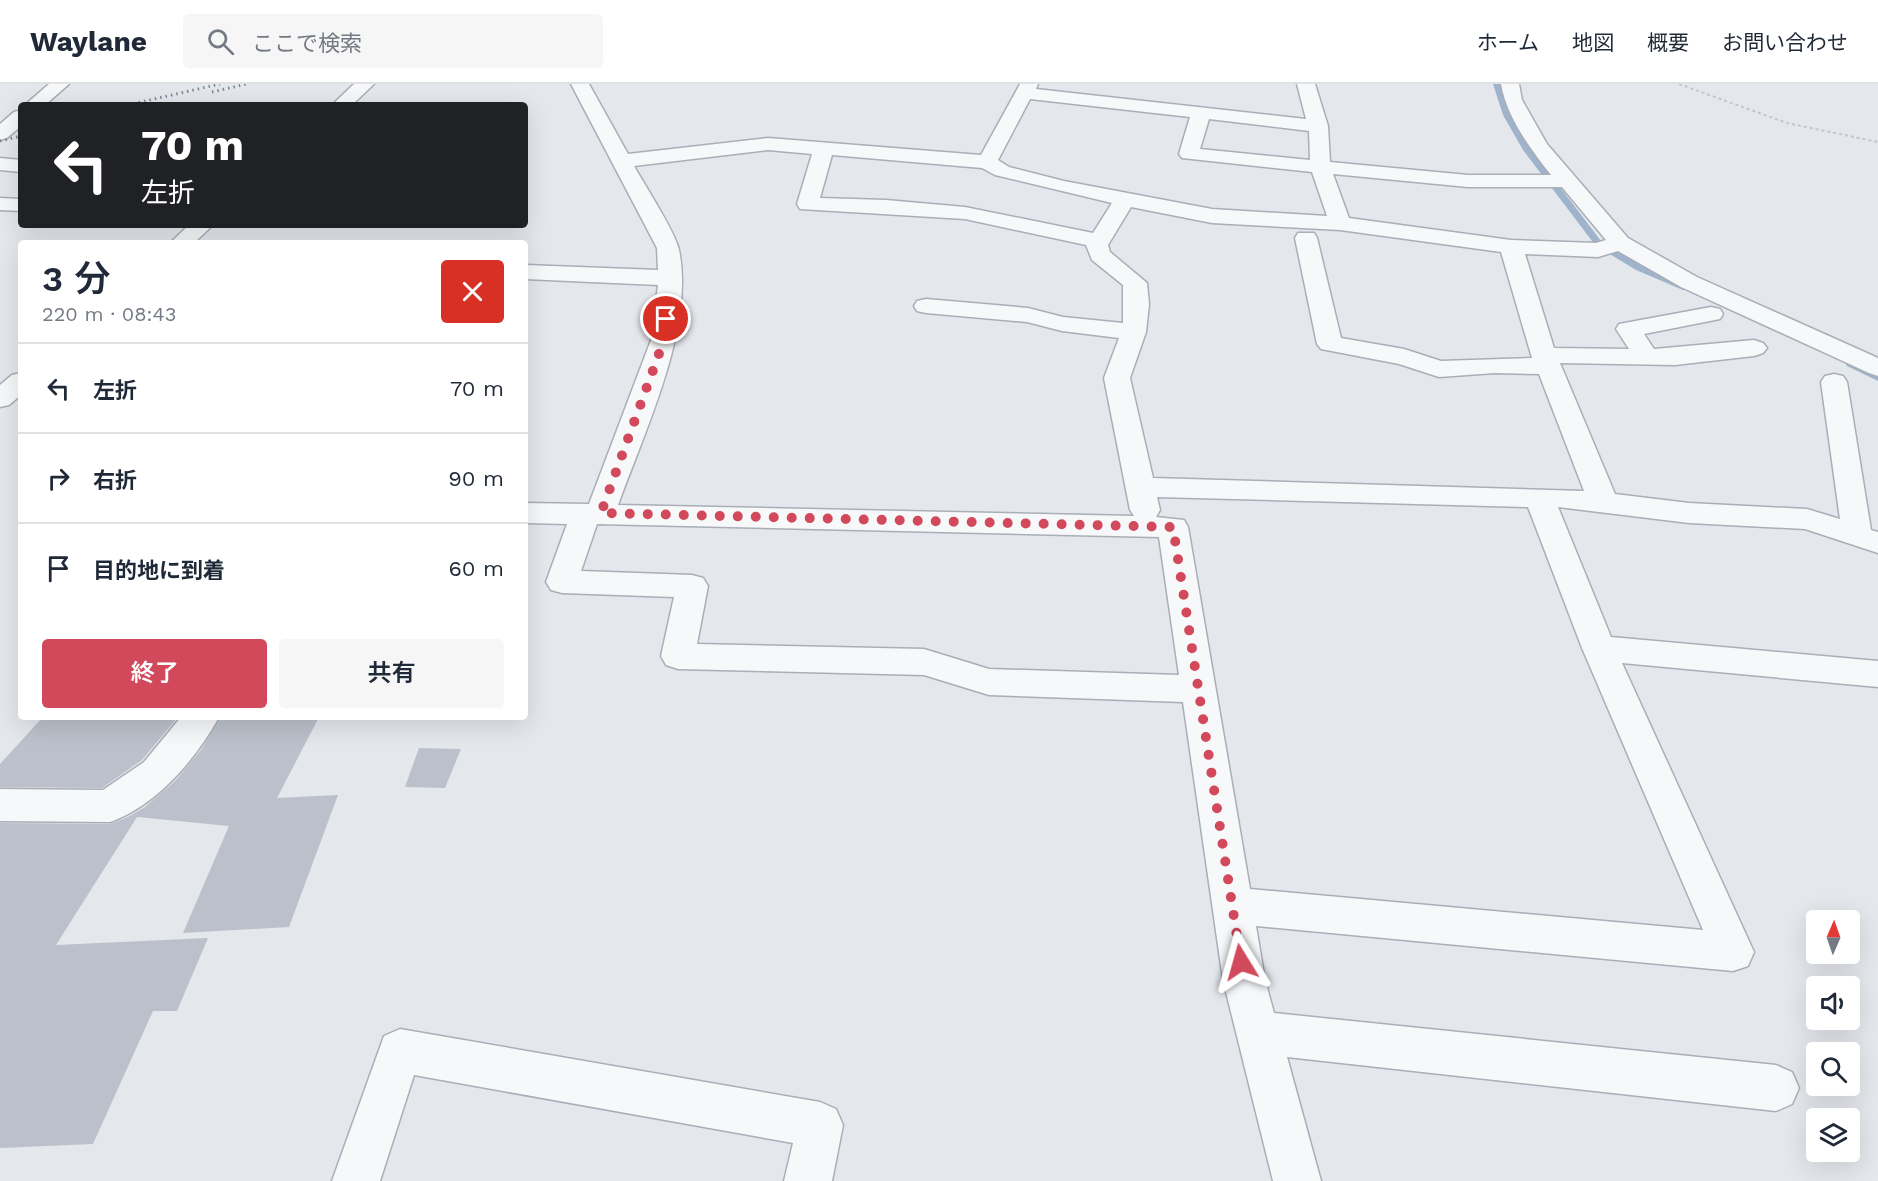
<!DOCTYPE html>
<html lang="ja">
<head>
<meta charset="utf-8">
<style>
  body { margin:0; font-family:"Work Sans","Noto Sans JP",sans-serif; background:#f6f6f7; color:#1f2937; height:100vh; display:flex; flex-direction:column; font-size:22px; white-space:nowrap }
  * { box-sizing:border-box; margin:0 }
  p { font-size:20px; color:#747a83 }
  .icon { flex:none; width:33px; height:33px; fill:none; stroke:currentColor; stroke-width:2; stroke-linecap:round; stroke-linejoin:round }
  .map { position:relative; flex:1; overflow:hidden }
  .side { position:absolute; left:18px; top:156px; width:510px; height:480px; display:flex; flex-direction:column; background:#fff; border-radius:6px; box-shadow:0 6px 24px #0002 }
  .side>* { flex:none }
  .banner { position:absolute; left:18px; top:18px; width:510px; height:126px; border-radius:6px; box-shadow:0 6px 24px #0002; background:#202124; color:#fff; overflow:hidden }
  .needle { width:39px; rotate:2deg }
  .tools { position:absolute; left:1806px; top:826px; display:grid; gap:12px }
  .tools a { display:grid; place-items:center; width:54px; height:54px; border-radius:6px; background:#fff; box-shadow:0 6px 24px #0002; font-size:30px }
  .pin { position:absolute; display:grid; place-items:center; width:51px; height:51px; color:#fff; margin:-26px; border:3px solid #fff; border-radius:50%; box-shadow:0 2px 6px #0007 }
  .me { position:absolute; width:66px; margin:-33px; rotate:352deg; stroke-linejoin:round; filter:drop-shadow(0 0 4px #0008) }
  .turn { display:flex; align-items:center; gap:21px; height:126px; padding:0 24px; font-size:27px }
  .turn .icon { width:78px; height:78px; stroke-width:2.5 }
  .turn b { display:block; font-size:42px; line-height:51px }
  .round { display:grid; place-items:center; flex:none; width:63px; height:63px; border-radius:6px; background:#f6f6f7 }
  .summary { display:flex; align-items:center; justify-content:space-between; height:102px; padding:0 24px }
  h1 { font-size:36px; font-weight:600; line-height:45px }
  .primary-button { display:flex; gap:12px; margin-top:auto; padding:12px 24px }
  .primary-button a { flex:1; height:69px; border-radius:6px; background:#d1495b; color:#fff; font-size:24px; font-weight:600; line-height:69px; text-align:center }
  .primary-button a+a { background:#f6f6f7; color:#1f2937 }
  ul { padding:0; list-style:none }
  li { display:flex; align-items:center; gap:18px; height:90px; padding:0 24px; border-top:2px solid #e0e1e3 }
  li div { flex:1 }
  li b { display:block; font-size:22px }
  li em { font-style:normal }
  header { display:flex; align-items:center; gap:36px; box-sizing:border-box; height:84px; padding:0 30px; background:#fff; border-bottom:2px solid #e0e1e3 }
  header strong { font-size:28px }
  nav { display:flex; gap:33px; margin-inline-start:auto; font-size:21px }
  .search { width:420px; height:54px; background:#f6f6f7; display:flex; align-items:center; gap:15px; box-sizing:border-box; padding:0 21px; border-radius:6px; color:#747a83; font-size:22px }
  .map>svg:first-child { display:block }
</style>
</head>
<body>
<header>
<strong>Waylane</strong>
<div class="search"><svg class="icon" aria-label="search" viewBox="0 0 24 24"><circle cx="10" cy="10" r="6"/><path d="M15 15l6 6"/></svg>ここで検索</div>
<nav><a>ホーム</a><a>地図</a><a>概要</a><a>お問い合わせ</a></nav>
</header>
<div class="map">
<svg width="1878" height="1097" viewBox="0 0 1878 1097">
  <rect width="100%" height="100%" fill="#e4e7ec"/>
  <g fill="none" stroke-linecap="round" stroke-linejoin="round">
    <g fill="#9fb4cc" fill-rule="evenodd">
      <path d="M1493,0H1501L1511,31L1531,65L1601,157L1642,182L1689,202V206H1683L1636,186L1595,161L1523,66L1503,31Z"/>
      <path d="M1851,277L1878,290V297L1847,282L1846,280Z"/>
    </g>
  </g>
  <g fill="#bbc0ca">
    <path d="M43,633H178L142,676L102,704L0,703V680Z"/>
    <path d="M221,633L318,635L277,714L338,711L289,843L183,849L229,742L137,733L56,861L208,854L177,927H153L93,1060L0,1064V739L110,740L128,733L145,723L175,697L201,666Z"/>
    <path d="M419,664L461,665L445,704L405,703Z"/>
  </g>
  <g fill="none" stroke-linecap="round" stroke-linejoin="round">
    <defs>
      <g id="minor">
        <path d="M49,0H69L45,21H25Z"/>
        <path d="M354,0H374L352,21H332Z"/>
        <path d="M571,0H589L628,70L768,54L981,71L1020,0H1038L1036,5L1306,35L1297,0H1315L1328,42L1330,78L1468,91H1551C1530,64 1507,34 1501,0H1519L1522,16L1547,60L1628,154L1697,193L1878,274V292L1869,289L1681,203L1618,167L1598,173L1525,170L1554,264L1629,265L1616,245L1619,240L1711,223L1720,225L1723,230L1720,235L1644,250L1654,265L1754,256L1763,259L1767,264L1763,269L1754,272L1675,281L1560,279L1615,410L1689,419L1807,425L1840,435L1821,298L1825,292L1834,290L1843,292L1847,298L1871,446L1878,448V469L1805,445L1689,439L1558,423L1611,553L1878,577V603L1622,579L1754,868L1748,882L1733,887L1256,842L1265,896L1274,929L1776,981L1792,988L1799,1004L1792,1020L1776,1027L1287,973L1321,1097H1273L1223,896L1183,618L989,611L924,591L678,585L666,581L661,572L674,513L562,509L551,506L546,498L567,440L525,439V419L589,420L651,256L658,201L525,195V181L658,186L657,164ZM1030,15L1190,33L1179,70L1182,74L1312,88L1327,132L1212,125L1064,97L1009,83L998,76ZM1209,35L1309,47L1310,76L1200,65ZM768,66L812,70L797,120L800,125L965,135L1086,161L1092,176L1123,201V239L1063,233L1028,224L926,215L917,217L914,222L917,227L926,229L1027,238L1062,247L1119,254L1104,294L1130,426L1134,432L618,421C644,348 695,244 679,166C676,149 644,100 634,82ZM832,71L982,84L995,91L1112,119L1093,149L965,123L886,116L820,114ZM1333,90L1468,103H1562L1606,156L1596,159L1511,156L1349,134ZM1131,123L1212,139L1340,146L1501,168L1532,274L1441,277L1404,265L1341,254L1317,154L1314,149H1298L1295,154L1317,260L1321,265L1399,280L1439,293L1495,289L1539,290L1584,407L1153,394L1130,294L1146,248L1149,220L1147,199L1110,168L1108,161ZM1157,413L1528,423L1582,564L1703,846L1250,805L1188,443L1184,436L1156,433L1160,426ZM597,440L1159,453L1179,591L989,585L924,565L697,560L708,502L703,494L692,491L581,487Z"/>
        <path d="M21,26V42L7,54L0,56V40L14,28Z"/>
        <path d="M0,74L21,76V88L0,86Z"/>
        <path d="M0,114L21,115V127L0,126Z"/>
        <path d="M189,141H213L194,159H170Z"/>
        <path d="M21,289V311L9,321L0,323V301L12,291Z"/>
        <path d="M181,633H219C196,675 156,722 110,738L0,737V705L103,706L144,678Z"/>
        <path d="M400,945L820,1018L836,1025L843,1041L832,1097H784L793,1059L414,991L380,1097H332L384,952Z"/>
      </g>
    </defs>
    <use href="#minor" stroke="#a9aeb7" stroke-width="3"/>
    <path stroke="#c2c5cb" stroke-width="2" stroke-dasharray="3 3" stroke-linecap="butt" d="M1679,0L1787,39L1878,58"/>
    <use href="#minor" fill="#f7f8fa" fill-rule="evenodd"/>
    <g stroke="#7d8696" stroke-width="3" stroke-dasharray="1.5 4" stroke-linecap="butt">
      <path d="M212,8L247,0"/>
      <path d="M128,21L220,0"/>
      <path d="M0,57L21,52"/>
    </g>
  </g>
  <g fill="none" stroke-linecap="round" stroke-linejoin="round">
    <path stroke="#d1495b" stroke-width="10" stroke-dasharray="0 18" d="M666,235L664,256L601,429L1173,443L1241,878"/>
  </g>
</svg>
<div class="tools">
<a><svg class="needle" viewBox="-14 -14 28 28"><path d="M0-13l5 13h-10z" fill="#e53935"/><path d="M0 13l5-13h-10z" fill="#747a83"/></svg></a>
<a><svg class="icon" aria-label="sound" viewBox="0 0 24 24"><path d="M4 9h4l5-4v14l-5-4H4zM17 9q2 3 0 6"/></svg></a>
<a><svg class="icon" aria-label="search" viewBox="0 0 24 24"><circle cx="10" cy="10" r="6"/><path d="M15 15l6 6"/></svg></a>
<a><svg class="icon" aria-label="layers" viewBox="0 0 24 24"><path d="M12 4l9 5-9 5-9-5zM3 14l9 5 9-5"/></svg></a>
</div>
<div class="pin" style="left:666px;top:235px;background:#d93025"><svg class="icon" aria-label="arrive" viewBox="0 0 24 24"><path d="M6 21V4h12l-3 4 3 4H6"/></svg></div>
<svg class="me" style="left:1241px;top:878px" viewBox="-20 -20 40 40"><path d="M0-17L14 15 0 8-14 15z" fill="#d1495b" stroke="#fff" stroke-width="4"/></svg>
<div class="banner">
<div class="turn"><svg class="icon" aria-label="left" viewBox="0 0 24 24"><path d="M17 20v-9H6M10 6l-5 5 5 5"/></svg><div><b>70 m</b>左折</div></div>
</div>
<section class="side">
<div class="summary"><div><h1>3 分</h1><p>220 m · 08:43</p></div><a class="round" style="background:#d93025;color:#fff"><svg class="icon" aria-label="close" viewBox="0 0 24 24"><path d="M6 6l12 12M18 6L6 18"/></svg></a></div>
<ul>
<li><svg class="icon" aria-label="left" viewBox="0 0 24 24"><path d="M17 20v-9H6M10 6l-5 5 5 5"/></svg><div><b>左折</b></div><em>70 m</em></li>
<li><svg class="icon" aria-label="right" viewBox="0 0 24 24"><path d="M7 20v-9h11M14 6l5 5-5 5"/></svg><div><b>右折</b></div><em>90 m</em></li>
<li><svg class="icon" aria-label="arrive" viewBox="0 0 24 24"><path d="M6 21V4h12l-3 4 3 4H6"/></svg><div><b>目的地に到着</b></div><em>60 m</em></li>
</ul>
<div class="primary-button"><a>終了</a><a>共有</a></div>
</section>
</div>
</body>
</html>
